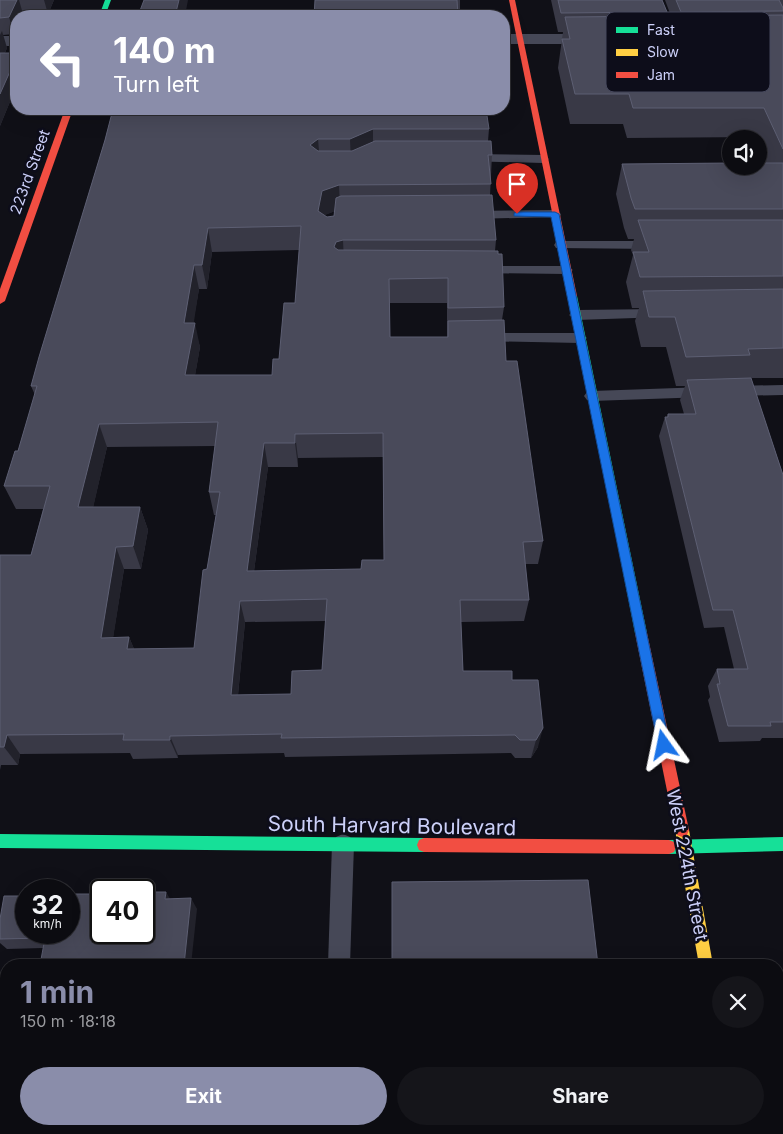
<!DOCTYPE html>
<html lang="en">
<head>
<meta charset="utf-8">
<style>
  body { margin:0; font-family:Inter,sans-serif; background:#15151a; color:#f1f3f6; height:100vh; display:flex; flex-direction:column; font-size:19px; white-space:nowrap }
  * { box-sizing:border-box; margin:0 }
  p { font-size:16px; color:#9a9b9f }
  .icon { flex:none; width:28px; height:28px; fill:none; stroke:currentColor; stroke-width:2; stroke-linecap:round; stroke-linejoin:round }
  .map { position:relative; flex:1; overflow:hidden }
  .sheet { position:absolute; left:0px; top:959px; width:784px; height:176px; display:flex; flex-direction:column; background:#0c0c11; border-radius:20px 20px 0 0; box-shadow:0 5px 20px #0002,0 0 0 1px #2c2c31 }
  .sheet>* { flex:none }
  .guide { position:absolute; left:10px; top:10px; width:500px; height:105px; border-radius:20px; box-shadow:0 5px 20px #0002,0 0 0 1px #2c2c31; background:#8a8daa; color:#fff; overflow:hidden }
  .controls { position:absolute; left:722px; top:130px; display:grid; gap:10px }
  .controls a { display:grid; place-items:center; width:45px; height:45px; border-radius:50%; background:#0c0c11; box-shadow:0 5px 20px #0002,0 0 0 1px #2c2c31; font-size:25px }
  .speed { position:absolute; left:15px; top:879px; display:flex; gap:10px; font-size:25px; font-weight:700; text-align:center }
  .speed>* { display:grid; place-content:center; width:65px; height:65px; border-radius:50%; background:#0c0c11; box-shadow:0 5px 20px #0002,0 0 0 1px #2c2c31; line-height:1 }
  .speed small { font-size:12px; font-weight:400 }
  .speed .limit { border:2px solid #111; border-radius:8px; background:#fff; color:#111 }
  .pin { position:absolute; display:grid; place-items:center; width:42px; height:42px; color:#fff; margin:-51px -21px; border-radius:50% 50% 50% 0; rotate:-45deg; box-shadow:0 0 5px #0007 }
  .pin .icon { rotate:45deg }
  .me { position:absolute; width:55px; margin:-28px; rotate:348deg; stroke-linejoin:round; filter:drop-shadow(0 0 4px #0008) }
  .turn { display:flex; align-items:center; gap:18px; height:105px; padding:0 20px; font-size:22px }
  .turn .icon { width:65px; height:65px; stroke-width:2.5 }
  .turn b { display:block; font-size:35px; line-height:42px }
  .round { display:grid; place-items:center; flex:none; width:52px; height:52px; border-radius:26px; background:#15151a }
  .summary { display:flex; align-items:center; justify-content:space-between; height:85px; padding:0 20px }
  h1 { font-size:30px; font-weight:700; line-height:38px; color:#8a8daa }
  .action { display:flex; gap:10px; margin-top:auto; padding:10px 20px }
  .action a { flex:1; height:58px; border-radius:30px; background:#8a8daa; color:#fff; font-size:20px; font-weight:700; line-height:58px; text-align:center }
  .action a+a { background:#15151a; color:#f1f3f6 }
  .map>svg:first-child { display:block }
</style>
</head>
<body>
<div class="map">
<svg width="783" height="1134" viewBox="0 0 783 1134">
  <rect width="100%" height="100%" fill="#101017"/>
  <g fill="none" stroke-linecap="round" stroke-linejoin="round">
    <g fill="#464857" fill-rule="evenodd">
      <path d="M469,154L543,155L549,159L543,163L465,161L463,158L465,155Z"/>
      <path d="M555,210L561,214L560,217L470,219L464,215L470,211Z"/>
      <path d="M561,241H656L663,245L656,249L556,248L554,245L556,242Z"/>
      <path d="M479,266H566L573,270L566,274L474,273L472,270L474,267Z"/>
      <path d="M660,309L665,311L667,314L665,317L576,320L569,315L576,310Z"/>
      <path d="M481,333H580L587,338L580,343L476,341L474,338L476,335Z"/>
      <path d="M783,385V395L732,396L727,395L724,391L727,387L732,386Z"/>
      <path d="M706,387L711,388L714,392L711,396L706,397L592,401L587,400L584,396L587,392L592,391Z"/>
      <path d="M343,834L350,837L354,844L350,965H328L332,844L336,837Z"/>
    </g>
    <g fill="#464857" fill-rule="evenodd">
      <path d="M504,34H600L606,35L608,39L606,43L600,44H504Z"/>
      <rect x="0" y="36" width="16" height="10"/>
      <path d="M716,1129H754L756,1134H716Z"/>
    </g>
    <g fill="#16e098" fill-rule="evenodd">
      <path d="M105,0H111L105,16H99Z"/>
      <path d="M573,293L577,296L647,633L645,637L641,638L637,637L635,633L569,296Z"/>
      <path d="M0,834L424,838L429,840L431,845L429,850L424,852L0,848Z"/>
      <path d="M783,837V851L669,854L664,852L662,847L664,842L669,840Z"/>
    </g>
    <path fill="#ffcf43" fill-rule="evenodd" d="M682,823L687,825L689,830L713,965H699L675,830L677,825Z"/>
    <g fill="#f24e42" fill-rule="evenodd">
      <path d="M509,0H515L577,296L573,299L569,296Z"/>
      <path d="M65,109H73L5,301L0,304V289Z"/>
      <path d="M641,628L645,629L647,633L689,830L687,835L682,837L677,835L675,830L635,633L637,629Z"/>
      <path d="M424,838L669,840L674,842L676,847L674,852L669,854L424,852L419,850L417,845L419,840Z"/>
    </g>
  </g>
  <g fill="#393946" fill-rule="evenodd">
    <path d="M0,0H54L48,14H23L14,34L3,35L7,48L5,53H16V87L0,126Z"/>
    <path d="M315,0H460V10Z"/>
    <path d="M551,0H662L667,12L666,16H671L665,0H783V378H751L783,475V738H762L760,741L719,742L708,700L710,697L708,686L717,669H734L724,627L704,628L659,436L665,417H667L668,414H684L680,400L685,386H676L666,347H641L635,321L639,308H632L626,282L633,255L631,250L634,239H628L624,228L616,194L622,164L765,163L759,148V139H755L754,137L627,138L623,124H570L558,68L563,32H558Z"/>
    <path d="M113,109L489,129L488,141L492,155L490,195L496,240L495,251L504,307L502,320L506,361L543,541L538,564H525L529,600L524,621L461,622L463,671L512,680H538V747L531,758H515L511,753L285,757L284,753L178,755V758L133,759L130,753L20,754L18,765H1L0,770V555H31L43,509H16L4,486L18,451L35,395L31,386L105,140ZM335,211L334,216L327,217L324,215ZM299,250L295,303L279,359L272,375H195L200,347L193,323L199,289H207L212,252ZM390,303H447V337H390ZM215,446L209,492L214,515H216L194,648L134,649L129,637H113L124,569H141L148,530L140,507H93L107,447ZM383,457L384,560L361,569L254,571L268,467H298V458ZM326,621L322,670L291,694L238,695L245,622Z"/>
    <path d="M170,899L197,909L43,948L7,949L0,943V919Z"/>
  </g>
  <g fill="#22222b">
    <path d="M17,0H19L23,14L22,16H16V29L14,34L9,17Z"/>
    <path d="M44,0H54L48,14Z"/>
    <path d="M179,0H188L185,16H175Z"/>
    <path d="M2,31L7,48L0,63V35Z"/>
    <path d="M16,58V87L0,126V94Z"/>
    <path d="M373,129V153L351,163L350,139Z"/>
    <path d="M318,139L320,163L310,145Z"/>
    <path d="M339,185L340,209L323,216L318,211L322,191Z"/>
    <path d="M208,228L212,252L207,289L202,265Z"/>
    <path d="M343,240L344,264L334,247L336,242Z"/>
    <path d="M194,265L199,289L190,347L184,323Z"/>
    <path d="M195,323L200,347L191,399L185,375Z"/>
    <path d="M99,424L107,447L88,530L78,507Z"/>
    <path d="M295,434L298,458V467L295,443Z"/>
    <path d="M264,443L268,467L251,593L247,571Z"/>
    <path d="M140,507L148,530L141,569L133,546Z"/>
    <path d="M116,547L124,569L110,658L101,638Z"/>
    <path d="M240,601L245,622L236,715L231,695Z"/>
    <path d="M129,637L138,658L127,649Z"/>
    <path d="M543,728L538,747L531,758L536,740Z"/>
    <path d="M7,735L20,754L18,765L4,747Z"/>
    <path d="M170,736L178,755V758L170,740Z"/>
    <path d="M166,892L172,902L165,899Z"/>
    <path d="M191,898L197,909L191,965H184Z"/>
    <path d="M49,1129H60V1134H48Z"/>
  </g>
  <g fill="#494a5a" stroke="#5d5f73" fill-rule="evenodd">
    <path d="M0,0H17L9,17L0,18Z"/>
    <path d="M144,0H179L175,16H138Z"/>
    <path d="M315,0H457L458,16H314Z"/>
    <path d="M558,0H662L667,12L561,13Z"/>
    <path d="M676,0H779L783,8V11L681,12Z"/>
    <path d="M783,15V149L764,108H633L629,94H575L562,39H570L565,17Z"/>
    <path d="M0,53H16V58L0,94Z"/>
    <path d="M113,109H486L489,129H373L350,139H318L310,145L318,151H352L375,141H491L492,155H488L491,184L339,185L322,191L318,211L327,217L334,216L336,198L341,196L492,195L496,240H343L336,242L334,247L338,250L498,251V254H502L504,307L448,308V278L389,279L390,337H448V321L504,320L506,361H517L543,541L523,542L529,600H460L463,671H512V680H538L543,728L536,740H520L515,735L281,738L282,734L170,736V740H123L124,734L7,735L4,747H0V555H31L50,486H4L15,451H18L37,386H31L39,357L105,140ZM301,226L295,303H284L279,359H273L272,375H185L195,323H184L194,265H202L208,228ZM218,422L209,492H220L207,569L203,570L194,648L127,649L129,637L101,638L116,547L133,546L140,507H78L99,424ZM383,433L384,560H362L361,569L247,571L264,443H295V434ZM327,599L322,670L292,671L291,694L231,695L240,601Z"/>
    <path d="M731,163V166H759V163H783V209H635L631,198L622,164Z"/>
    <path d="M638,220H783V276L640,277L633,252H649Z"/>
    <path d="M783,289V348L748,349L750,355L686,357L675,317H649L643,291Z"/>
    <path d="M751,378L783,475V722H770L771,726H728L717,684H720L717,669H748L733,610H713L665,417H668V414H696L687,380Z"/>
    <path d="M588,880L598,965H392V882Z"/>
    <path d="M144,892H166L165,899L191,898L184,965H40L45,938L0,939V919L4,896H26V932H69V894H101V932H144Z"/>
    <path d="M6,1014V1129H49L48,1134H0V1015Z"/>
    <path d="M242,1129H619L620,1134H242Z"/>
  </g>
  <path fill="#1a73e8" stroke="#114b97" d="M517,212H555L559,214L670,745L669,749L664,751L659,749L658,745L551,217L514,216V213Z"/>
  <g text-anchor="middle" stroke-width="5" stroke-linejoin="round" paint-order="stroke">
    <g font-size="15" fill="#ccd0f9" stroke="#0d0d1a">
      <text transform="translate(30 172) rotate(-70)" y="5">223rd Street</text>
    </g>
    <g font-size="18" fill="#ccd0f9" stroke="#0d0d1a">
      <text transform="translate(687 865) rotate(79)" y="6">West 224th Street</text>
    </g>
    <g font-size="21" fill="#ccd0f9" stroke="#0d0d1a">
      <text transform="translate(392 826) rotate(1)" y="7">South Harvard Boulevard</text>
    </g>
  </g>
  <rect x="606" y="12" width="164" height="80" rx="8" fill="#0d0d1a" stroke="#46485d" stroke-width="1"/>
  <rect x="616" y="27" width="22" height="6" fill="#16e098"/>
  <rect x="616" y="49" width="22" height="7" fill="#ffcf43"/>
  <rect x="616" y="72" width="22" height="6" fill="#f24e42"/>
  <g font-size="14" fill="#ccd0f9">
    <text x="647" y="35">Fast</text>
    <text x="647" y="57">Slow</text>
    <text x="647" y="80">Jam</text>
  </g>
</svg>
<div class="controls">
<a><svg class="icon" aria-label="sound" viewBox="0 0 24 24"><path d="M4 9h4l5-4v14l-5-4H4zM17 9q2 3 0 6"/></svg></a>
</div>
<div class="speed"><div>32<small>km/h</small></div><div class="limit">40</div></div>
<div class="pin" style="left:517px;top:214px;background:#d93025"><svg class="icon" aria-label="arrive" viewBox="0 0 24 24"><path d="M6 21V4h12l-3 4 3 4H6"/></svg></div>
<svg class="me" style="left:664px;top:745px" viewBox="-20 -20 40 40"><path d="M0-17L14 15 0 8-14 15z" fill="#1a73e8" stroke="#fff" stroke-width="4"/></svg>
<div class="guide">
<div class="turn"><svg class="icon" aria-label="left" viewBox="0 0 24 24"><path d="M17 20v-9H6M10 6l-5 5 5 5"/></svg><div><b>140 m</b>Turn left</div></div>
</div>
<section class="sheet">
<div class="summary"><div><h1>1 min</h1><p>150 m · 18:18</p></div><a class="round"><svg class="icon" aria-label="close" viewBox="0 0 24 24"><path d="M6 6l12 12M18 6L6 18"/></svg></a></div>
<div class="action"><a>Exit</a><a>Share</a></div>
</section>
</div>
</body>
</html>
